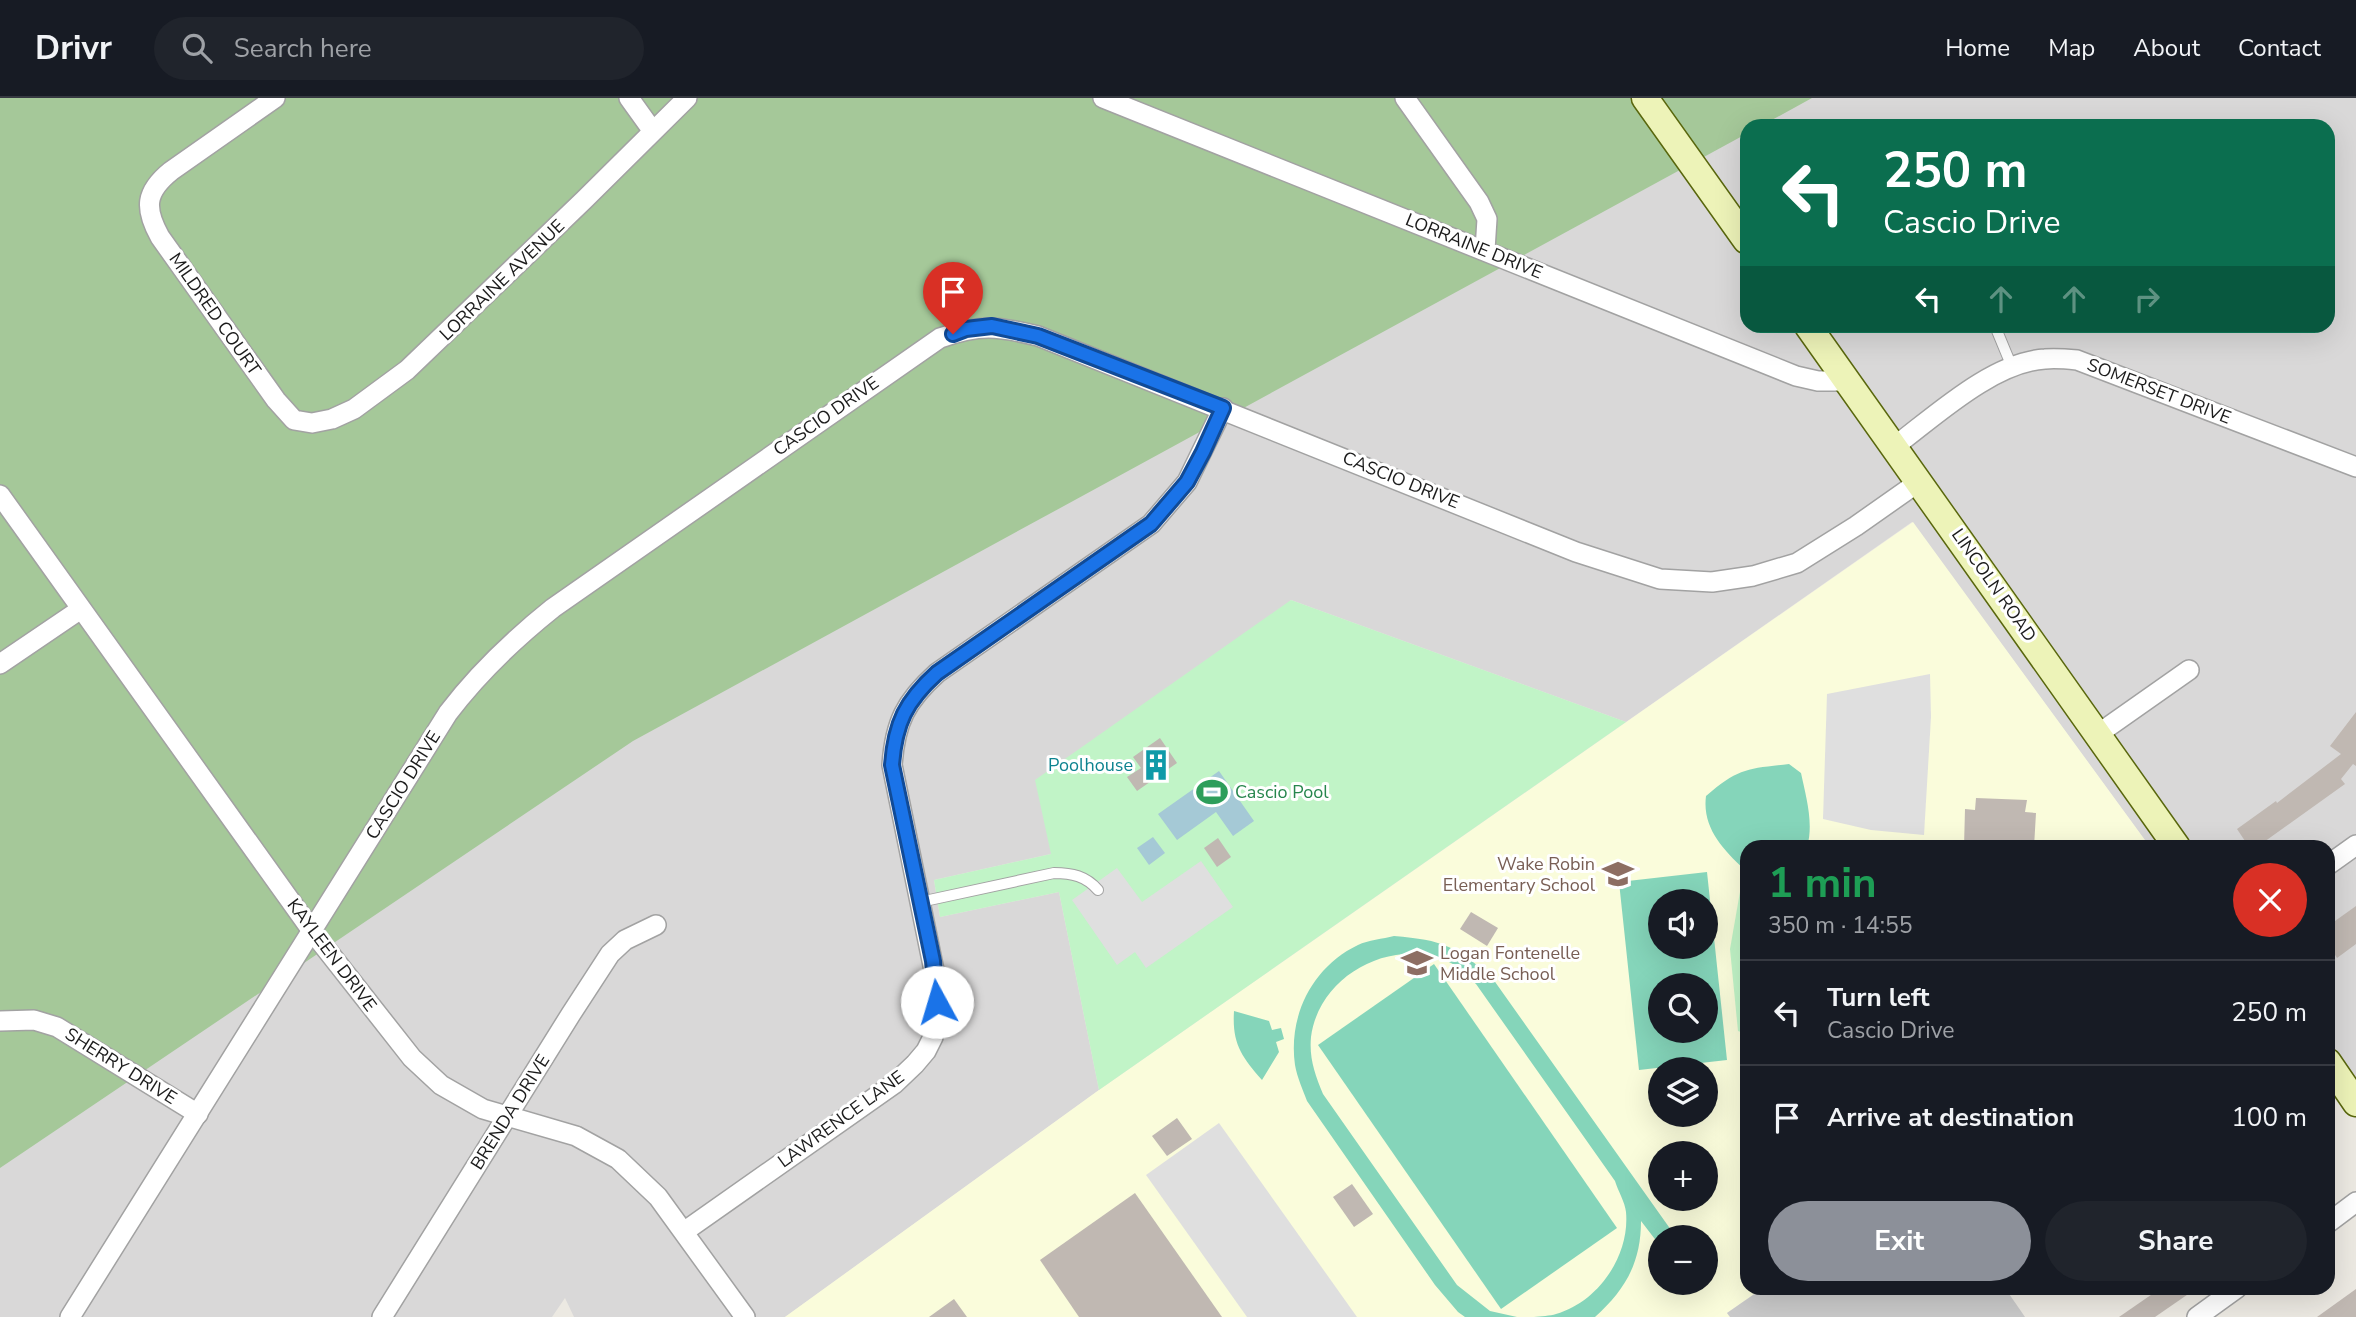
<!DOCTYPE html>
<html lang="en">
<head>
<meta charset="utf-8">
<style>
  body { margin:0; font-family:"Nunito Sans",sans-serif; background:#20242c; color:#f1f3f6; height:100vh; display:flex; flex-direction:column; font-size:26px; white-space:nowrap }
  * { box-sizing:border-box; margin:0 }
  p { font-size:23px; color:#9ea1a6 }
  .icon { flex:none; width:38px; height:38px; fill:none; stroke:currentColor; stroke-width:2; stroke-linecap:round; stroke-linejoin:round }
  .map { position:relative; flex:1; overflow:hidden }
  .sheet { position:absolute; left:1740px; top:742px; width:595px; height:455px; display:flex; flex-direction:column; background:#171b24; border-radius:21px; box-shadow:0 7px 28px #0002 }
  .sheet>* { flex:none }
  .banner { position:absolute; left:1740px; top:21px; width:595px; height:214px; border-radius:21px; box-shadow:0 7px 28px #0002; background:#0b6e4f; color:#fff; overflow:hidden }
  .fabs { position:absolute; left:1648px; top:791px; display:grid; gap:14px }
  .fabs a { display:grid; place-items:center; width:70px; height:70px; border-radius:50%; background:#171b24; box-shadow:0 7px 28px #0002; font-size:35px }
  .pin { position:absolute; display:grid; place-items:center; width:60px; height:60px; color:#fff; margin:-72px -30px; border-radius:50% 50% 50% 0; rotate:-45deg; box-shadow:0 0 7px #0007 }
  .pin .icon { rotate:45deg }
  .me { position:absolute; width:77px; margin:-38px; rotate:354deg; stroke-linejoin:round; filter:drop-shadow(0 0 5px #0008) }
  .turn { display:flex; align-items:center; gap:24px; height:147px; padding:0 28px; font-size:32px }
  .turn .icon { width:91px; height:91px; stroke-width:2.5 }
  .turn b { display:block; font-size:49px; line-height:60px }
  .lanes { display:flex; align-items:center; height:66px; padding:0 28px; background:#0003; justify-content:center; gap:35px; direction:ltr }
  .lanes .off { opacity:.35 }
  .round { display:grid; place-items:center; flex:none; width:74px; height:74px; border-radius:37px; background:#20242c }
  .head { display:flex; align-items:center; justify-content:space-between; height:119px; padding:0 28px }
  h1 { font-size:42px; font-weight:700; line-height:52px; color:#1e9e55 }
  .cta { display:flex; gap:14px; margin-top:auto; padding:14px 28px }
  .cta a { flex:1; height:80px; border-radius:42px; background:#8c9099; color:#fff; font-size:28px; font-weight:700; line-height:80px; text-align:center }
  .cta a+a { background:#20242c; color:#f1f3f6 }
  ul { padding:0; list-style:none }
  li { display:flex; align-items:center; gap:21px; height:105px; padding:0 28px; border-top:2px solid #363941 }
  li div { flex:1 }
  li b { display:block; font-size:26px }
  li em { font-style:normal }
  header { display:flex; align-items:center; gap:42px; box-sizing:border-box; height:98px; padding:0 35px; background:#171b24; border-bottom:2px solid #363941 }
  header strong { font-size:33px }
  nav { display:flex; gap:38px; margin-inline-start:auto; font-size:24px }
  .search { width:490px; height:63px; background:#20242c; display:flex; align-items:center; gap:18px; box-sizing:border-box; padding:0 24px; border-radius:38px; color:#9ea1a6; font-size:26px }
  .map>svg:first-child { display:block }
</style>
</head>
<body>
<header>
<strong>Drivr</strong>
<div class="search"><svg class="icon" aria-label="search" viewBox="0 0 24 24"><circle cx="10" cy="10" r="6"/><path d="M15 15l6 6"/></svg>Search here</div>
<nav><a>Home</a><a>Map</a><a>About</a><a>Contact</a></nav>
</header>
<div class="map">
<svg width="2356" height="1219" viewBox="0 0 2356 1219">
  <rect width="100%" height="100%" fill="#ece9e2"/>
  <path fill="#d9d8d8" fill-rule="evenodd" d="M0,0H2356V1021L2328,984V749H2150L1912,424L1626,624L1291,502L1051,756L934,782L940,819L1059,794L1099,992L785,1219H574L565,1200L552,1219H0ZM1746,28H2328V228H1746Z"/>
  <path fill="#fafcdb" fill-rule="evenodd" d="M1913,424L2150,749H1746V1190H1763L1727,1215L1730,1219H785L1099,992ZM1661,803H1706V849H1661ZM1661,887H1706V933H1661ZM1661,971H1706V1017H1661ZM1661,1055H1706V1101H1661ZM1661,1139H1706V1185H1661Z"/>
  <path fill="#c9c9c9" d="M1763,1190H2005L2025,1219H1730L1727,1215Z"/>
  <path fill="#a5c899" d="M0,0H1812L1761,28H1746V36L633,643L0,1070Z"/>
  <g fill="#c1f4c7">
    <path d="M1291,502L1626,624L1099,992L1059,794L940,819L934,782L1051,756L1035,682Z"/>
    <path d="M1744,771H1746V936L1738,933L1730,851Z"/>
  </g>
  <g fill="#85d5ba" fill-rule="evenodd">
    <path d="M1789,666L1801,675C1806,699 1814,725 1807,749H1746V771H1744C1722,751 1702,729 1706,698C1739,670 1746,671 1789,666Z"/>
    <path d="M1707,774L1727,962L1639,972L1619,784ZM1661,803H1706V849H1661ZM1661,887H1706V933H1661Z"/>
    <path d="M1394,838C1443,842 1456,848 1493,881L1676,1139H1661V1149L1641,1123C1641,1165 1625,1192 1595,1219H1534C1541,1218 1550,1218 1556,1216C1598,1204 1630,1158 1626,1114C1625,1104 1618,1093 1615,1083L1476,886C1468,879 1460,870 1451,865C1395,837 1319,876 1311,939C1309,960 1315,977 1323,996L1457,1187L1490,1213L1517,1219H1465L1458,1214L1435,1187L1307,1003C1303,992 1297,979 1295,967C1288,918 1312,869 1358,847C1368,842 1383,841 1394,838Z"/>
    <path d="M1434,866L1617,1130L1501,1211L1318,947Z"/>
    <path d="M1234,913L1269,923L1272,932L1281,930L1284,941L1276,944L1279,954L1262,982C1241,958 1232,945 1234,913Z"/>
  </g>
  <g fill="#dfdfdf">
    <path d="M1930,576L1931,619L1924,737L1871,732L1823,721L1827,596Z"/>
    <path d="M1201,763L1233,809L1146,870L1135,854L1117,867L1072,802L1117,770L1142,804Z"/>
    <path d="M1219,1025L1357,1219H1247L1146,1077Z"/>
  </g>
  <g fill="#a5c9d6">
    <path d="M1219,673L1254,723L1233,738L1216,714L1177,742L1158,716Z"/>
    <path d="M1153,739L1165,755L1149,767L1137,750Z"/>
  </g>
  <g fill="#c0b8b2">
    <path d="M2356,614V668L2353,666L2341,681L2345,686L2257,749H2249L2237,731L2276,703L2277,705L2341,656L2330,648Z"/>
    <path d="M1160,640L1177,665L1137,693L1127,679L1141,670L1133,659Z"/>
    <path d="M1976,700L2027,702L2025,714L2036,715L2034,749H1964L1965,711L1975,712Z"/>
    <path d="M1218,740L1231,759L1217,769L1204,750Z"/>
    <path d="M2356,808V846L2337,860L2328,846V828Z"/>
    <path d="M1471,814L1498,830L1487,848L1460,831Z"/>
    <path d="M1177,1020L1192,1041L1167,1058L1152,1038Z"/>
    <path d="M1352,1086L1373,1116L1354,1129L1333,1099Z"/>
    <path d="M1135,1095L1222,1219H1079L1040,1162Z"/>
    <path d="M2161,1190H2197L2155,1219H2119Z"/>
    <path d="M2356,1191V1219H2317Z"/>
    <path d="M954,1201L967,1219H929Z"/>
  </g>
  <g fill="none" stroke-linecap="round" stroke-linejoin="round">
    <defs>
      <g id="service">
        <path d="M1995,228L2012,269"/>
        <path d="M920,804L1054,775C1072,775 1086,778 1098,792"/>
      </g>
      <g id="minor">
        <path d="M275,0L171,73C145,94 144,110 160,139L276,302L294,322L312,325L332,321L354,311L407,272L584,102L687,0"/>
        <path d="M629,0L652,32"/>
        <path d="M1103,0L1796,278L1818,283H1848"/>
        <path d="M1405,0L1479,104L1487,121L1485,152"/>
        <path d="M1895,348C1935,318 1993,264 2045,261C2055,260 2067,261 2077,262L2356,369"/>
        <path d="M0,397L312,833L412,960L441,987L483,1011L576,1038L618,1061L658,1099L745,1219"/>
        <path d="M0,566L81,511"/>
        <path d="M2098,636L2189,572"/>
        <path d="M2328,767L2356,747"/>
        <path d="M0,923L34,922L57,929L198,1016"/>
        <path d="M2328,1125L2356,1104"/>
        <path d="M685,1133L894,986L915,966L926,953L933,939L937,904V887L892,667C895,624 906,603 937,575L1151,426L1187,384L1223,310"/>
        <path d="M70,1219L448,615C479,574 513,542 553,510L940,240C980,226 997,228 1038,238L1576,454L1660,481L1712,484L1753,478L1797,465L1856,428L1920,383"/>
        <path d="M382,1219L571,916L610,856L625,842L656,827"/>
        <path d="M2197,1219L2237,1190"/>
      </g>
      <g id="secondary">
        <path d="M1645,0L1746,142"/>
        <path d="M1808,228L2177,749"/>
        <path d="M2328,964L2356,1005"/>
      </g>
    </defs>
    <use href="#service" stroke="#a2a2a2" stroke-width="12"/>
    <use href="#minor" stroke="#a2a2a2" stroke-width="22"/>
    <use href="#secondary" stroke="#59670d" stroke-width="29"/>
    <use href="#service" stroke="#fff" stroke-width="10"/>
    <use href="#minor" stroke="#fff" stroke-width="19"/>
    <use href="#secondary" stroke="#edf3b8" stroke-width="26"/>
  </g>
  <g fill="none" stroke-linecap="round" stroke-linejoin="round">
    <defs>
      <path id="route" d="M937,904L933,863L892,667C895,625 906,603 937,575L1151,426L1187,384L1203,354L1223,310L1038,238L992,228L966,231L953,236"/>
    </defs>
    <use href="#route" stroke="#114b97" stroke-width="18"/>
    <use href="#route" stroke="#1a73e8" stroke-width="12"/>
  </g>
  <defs>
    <symbol id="building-bare" viewBox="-9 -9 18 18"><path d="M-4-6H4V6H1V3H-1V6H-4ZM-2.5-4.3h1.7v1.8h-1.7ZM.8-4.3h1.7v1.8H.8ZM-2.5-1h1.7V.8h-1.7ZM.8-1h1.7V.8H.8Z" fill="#0f9aa8" stroke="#fff" stroke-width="2.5" paint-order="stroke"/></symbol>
    <symbol id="stadium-bare" viewBox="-9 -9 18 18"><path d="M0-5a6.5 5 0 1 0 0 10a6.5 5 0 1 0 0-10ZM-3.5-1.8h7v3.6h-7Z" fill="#2e9e5b" stroke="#fff" stroke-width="2.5" paint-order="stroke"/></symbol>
    <symbol id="school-bare" viewBox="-9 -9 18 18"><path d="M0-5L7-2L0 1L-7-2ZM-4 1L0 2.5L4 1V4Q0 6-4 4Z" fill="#8d6e63" stroke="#fff" stroke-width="2.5" paint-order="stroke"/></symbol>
  </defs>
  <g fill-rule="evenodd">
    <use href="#building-bare" x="1134" y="645" width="44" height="44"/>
    <use href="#stadium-bare" x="1190" y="672" width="44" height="44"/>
    <use href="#school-bare" x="1596" y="754" width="44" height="44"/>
    <use href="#school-bare" x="1395" y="843" width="44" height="44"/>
  </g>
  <g text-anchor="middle" stroke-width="6" stroke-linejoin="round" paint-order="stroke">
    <g font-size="18" fill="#1b1b1b" stroke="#fff">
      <text transform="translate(1474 148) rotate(22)" y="6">LORRAINE DRIVE</text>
      <text transform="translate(502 182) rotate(-44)" y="6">LORRAINE AVENUE</text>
      <text transform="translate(215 216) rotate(55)" y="6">MILDRED COURT</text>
      <text transform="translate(2159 293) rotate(21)" y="6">SOMERSET DRIVE</text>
      <text transform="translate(826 318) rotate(-35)" y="6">CASCIO DRIVE</text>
      <text transform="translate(1401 382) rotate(22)" y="6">CASCIO DRIVE</text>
      <text transform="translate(1994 487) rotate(55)" y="6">LINCOLN ROAD</text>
      <text transform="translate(403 687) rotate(-58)" y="6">CASCIO DRIVE</text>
      <text transform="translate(332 857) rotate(53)" y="6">KAYLEEN DRIVE</text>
      <text transform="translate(121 968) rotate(32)" y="6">SHERRY DRIVE</text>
      <text transform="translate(510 1014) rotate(-58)" y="6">BRENDA DRIVE</text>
      <text transform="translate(841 1021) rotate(-36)" y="6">LAWRENCE LANE</text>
    </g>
    <g font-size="18" fill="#0d838f" stroke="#fff" text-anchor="end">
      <text x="1133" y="673">Poolhouse</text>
    </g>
    <g font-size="18" fill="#27864d" stroke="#fff" text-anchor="start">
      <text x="1235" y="700">Cascio Pool</text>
    </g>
    <g font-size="18" fill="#785e54" stroke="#fff" text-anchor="end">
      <text x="1595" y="772">Wake Robin<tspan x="1595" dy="21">Elementary School</tspan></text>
      <text x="1440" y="861" text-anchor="start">Logan Fontenelle<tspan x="1440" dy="21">Middle School</tspan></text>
    </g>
  </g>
</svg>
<div class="fabs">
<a><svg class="icon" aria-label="sound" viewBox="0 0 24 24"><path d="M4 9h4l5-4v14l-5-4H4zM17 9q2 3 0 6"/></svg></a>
<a><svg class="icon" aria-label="search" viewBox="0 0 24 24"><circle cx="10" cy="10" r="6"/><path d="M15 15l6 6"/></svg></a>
<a><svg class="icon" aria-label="layers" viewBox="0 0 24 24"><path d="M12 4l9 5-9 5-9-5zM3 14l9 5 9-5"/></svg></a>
<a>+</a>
<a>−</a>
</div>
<div class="pin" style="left:953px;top:236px;background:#d93025"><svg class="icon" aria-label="arrive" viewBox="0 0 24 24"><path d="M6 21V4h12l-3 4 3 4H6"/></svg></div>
<svg class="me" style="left:937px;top:904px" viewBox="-20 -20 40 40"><circle r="19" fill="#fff"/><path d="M0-13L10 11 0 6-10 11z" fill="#1a73e8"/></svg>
<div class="banner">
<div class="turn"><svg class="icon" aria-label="left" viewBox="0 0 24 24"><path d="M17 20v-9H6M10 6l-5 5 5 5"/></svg><div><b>250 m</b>Cascio Drive</div></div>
<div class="lanes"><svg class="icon" aria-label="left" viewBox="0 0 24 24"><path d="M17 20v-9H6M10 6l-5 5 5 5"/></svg><svg class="icon off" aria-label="ahead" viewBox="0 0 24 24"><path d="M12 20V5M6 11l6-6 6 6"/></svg><svg class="icon off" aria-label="ahead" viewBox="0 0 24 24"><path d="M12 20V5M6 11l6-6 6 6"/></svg><svg class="icon off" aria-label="right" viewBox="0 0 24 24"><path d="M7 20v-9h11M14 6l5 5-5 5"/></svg></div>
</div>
<section class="sheet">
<div class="head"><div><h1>1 min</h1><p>350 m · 14:55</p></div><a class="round" style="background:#d93025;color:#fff"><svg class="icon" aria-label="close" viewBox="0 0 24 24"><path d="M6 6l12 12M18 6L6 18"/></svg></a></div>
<ul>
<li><svg class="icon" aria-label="left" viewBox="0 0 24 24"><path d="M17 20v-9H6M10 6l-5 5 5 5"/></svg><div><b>Turn left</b><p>Cascio Drive</p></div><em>250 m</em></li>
<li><svg class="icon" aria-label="arrive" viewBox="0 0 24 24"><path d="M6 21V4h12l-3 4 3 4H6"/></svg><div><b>Arrive at destination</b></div><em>100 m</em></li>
</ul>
<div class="cta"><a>Exit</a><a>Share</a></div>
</section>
</div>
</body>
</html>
